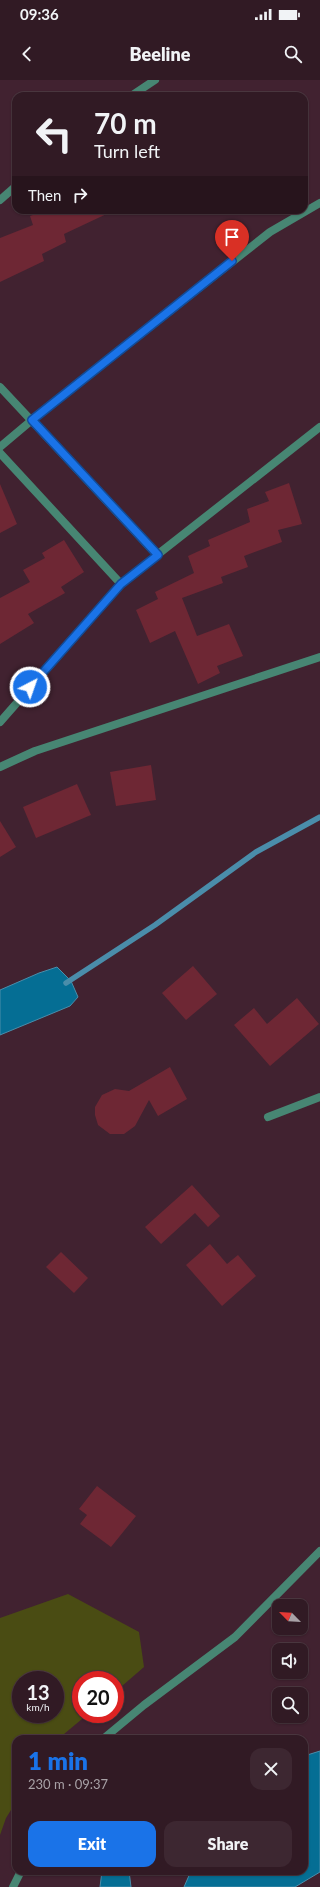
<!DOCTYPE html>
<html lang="en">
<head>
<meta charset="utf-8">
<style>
  body { margin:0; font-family:Lato,sans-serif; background:#3d2731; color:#f1f3f6; height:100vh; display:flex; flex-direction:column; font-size:15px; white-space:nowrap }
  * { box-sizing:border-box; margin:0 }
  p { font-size:13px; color:#a8a1a6 }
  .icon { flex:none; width:22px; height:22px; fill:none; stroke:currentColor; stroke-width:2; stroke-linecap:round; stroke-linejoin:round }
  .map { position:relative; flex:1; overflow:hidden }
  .sheet { position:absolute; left:12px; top:1655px; width:296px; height:140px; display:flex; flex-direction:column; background:#311a24; border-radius:12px; box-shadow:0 1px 3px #0004,0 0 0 1px #4c3841 }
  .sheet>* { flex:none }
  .guide { position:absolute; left:12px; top:12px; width:296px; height:122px; border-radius:12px; box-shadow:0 1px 3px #0004,0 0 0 1px #4c3841; background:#311a24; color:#f1f3f6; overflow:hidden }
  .needle { width:26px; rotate:294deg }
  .buttons { position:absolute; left:272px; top:1519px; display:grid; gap:8px }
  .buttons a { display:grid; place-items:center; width:36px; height:36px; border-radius:8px; background:#311a24; box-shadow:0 1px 3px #0004,0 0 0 1px #4c3841; font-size:20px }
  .speed { position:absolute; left:12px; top:1591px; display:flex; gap:8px; font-size:20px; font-weight:700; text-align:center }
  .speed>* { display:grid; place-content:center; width:52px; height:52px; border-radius:50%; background:#311a24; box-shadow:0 1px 3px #0004,0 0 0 1px #4c3841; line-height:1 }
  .speed small { font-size:10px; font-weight:400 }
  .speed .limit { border:6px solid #d22; background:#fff; color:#111 }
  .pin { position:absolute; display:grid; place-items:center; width:34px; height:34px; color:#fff; margin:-41px -17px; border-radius:50% 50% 50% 0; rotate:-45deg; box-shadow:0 0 4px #0007 }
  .pin .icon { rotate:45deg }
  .me { position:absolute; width:44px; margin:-22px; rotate:41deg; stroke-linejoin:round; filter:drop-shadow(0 0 3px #0008) }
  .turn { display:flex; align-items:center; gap:14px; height:84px; padding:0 16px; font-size:18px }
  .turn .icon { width:52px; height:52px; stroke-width:2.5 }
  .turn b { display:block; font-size:28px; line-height:34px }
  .then { display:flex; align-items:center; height:38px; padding:0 16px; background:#0003; gap:8px; font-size:15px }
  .round { display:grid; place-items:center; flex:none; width:42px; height:42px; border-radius:12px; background:#3d2731 }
  .overview { display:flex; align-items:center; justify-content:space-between; height:68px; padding:0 16px }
  h1 { font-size:24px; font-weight:800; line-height:30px; color:#1a73e8 }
  .action { display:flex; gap:8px; margin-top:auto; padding:8px 16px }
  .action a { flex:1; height:46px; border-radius:12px; background:#1a73e8; color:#fff; font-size:16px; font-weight:800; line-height:46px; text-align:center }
  .action a+a { background:#3d2731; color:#f1f3f6 }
  .status { display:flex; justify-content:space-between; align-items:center; height:28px; padding:0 20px; background:#311a24; direction:ltr }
  .status svg { height:11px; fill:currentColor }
  header { display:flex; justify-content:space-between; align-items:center; height:52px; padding:0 16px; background:#311a24; font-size:18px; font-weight:800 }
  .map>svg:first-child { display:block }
</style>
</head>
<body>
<div class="status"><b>09:36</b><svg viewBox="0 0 49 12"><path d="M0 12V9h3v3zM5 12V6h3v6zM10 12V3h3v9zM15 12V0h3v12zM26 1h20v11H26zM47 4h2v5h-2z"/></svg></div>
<header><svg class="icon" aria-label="back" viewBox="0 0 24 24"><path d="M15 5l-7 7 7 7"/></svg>Beeline<svg class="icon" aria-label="search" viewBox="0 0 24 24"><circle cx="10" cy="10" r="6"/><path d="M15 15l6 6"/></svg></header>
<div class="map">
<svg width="320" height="1807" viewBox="0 0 320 1807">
  <rect width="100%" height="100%" fill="#412230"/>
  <path fill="#4a4c13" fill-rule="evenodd" d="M68,1514L139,1552L144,1587L115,1612V1600H81V1634H88L58,1659H16V1722L6,1738L0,1755V1538ZM21,1600H55V1634H21Z"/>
  <g fill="#056e94" stroke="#4a8daa">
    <path d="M57,887L71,901L78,917L70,926L0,955V910L39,893Z"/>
    <path d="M320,1671V1792L295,1807H184L191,1791H304V1676Z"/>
    <path d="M102,1791H129L131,1807H100Z"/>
  </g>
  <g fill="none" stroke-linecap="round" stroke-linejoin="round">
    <path stroke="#4a8daa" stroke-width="5.5" d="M66,903L155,845L256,772L320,737"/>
  </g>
  <g fill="#6e2734">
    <path d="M46,130H115L64,154L66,162L42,174L44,181L0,202V158L33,145L30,136Z"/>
    <path d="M289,403L302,444L278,450L282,462L244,476L248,487L221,497L223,503L182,518L197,556L229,544L243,576L217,586L220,593L198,604L175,551L150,563L136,530L158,519L155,512L194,493L188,476L210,466L208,460L250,442L247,429L269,421L265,412Z"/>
    <path d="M0,404L17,444L0,453Z"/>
    <path d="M64,460L84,492L61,507L65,513L28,534L34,543L0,564V518L30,502L23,490L45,478L42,473Z"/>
    <path d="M151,685L156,720L116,726L110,692Z"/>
    <path d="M77,704L91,735L36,758L23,727Z"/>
    <path d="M0,741L16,767L0,777Z"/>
    <path d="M193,886L217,914L186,940L162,913Z"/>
    <path d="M297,918L319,944L270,986L234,945L254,928L267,944Z"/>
    <path d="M170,987L187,1019L158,1036L149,1020L135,1046L124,1054H110L98,1045L95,1035V1027L102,1015L115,1009L129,1011Z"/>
    <path d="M192,1105L220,1136L208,1147L195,1133L161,1164L145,1147Z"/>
    <path d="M210,1164L227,1184L238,1175L256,1196L222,1226L186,1185Z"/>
    <path d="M61,1172L88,1198L74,1213L46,1187Z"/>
    <path d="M97,1406L136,1436L111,1467L80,1444L87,1435L79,1429Z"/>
  </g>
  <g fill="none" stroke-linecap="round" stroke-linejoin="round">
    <g stroke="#478673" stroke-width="8">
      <path d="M131,16L155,0"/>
      <path d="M0,120L16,106"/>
      <path d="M0,307L157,475L320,347"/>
      <path d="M0,367L32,340L270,152L320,123"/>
      <path d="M0,373L121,504"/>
      <path d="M0,642L121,504L157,475"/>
      <path d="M0,687L35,671L320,577"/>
      <path d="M268,1037L320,1017"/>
      <path d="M103,1659L144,1625L235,1557L320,1471"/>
      <path d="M13,1807L21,1791"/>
    </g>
  </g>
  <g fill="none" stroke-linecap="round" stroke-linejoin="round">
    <defs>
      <path id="route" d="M30,607L121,504L158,475L32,340L232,181"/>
    </defs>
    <use href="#route" stroke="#114b97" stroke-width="10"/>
    <use href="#route" stroke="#1a73e8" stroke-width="7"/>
  </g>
</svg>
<div class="buttons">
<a><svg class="needle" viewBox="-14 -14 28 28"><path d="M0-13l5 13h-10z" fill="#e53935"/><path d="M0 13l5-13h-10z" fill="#a8a1a6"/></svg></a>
<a><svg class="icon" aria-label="sound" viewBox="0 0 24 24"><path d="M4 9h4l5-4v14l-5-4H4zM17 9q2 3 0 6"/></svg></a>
<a><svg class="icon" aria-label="search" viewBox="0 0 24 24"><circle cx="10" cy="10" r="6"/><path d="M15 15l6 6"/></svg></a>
</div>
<div class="speed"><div>13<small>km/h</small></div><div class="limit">20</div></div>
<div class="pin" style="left:232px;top:181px;background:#d93025"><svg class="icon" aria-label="arrive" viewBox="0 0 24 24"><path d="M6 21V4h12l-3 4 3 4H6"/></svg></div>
<svg class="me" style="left:30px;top:607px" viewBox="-20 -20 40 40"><circle r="17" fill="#1a73e8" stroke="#fff" stroke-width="3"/><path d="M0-11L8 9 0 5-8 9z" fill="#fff"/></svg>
<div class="guide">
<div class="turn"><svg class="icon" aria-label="left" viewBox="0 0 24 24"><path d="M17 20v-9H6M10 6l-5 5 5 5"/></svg><div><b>70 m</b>Turn left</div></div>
<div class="then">Then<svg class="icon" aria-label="right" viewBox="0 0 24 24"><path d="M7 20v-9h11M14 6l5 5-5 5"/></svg></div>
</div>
<section class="sheet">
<div class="overview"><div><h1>1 min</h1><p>230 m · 09:37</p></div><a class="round"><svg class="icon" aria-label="close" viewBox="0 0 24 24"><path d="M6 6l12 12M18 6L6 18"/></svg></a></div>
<div class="action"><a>Exit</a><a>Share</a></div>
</section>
</div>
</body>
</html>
